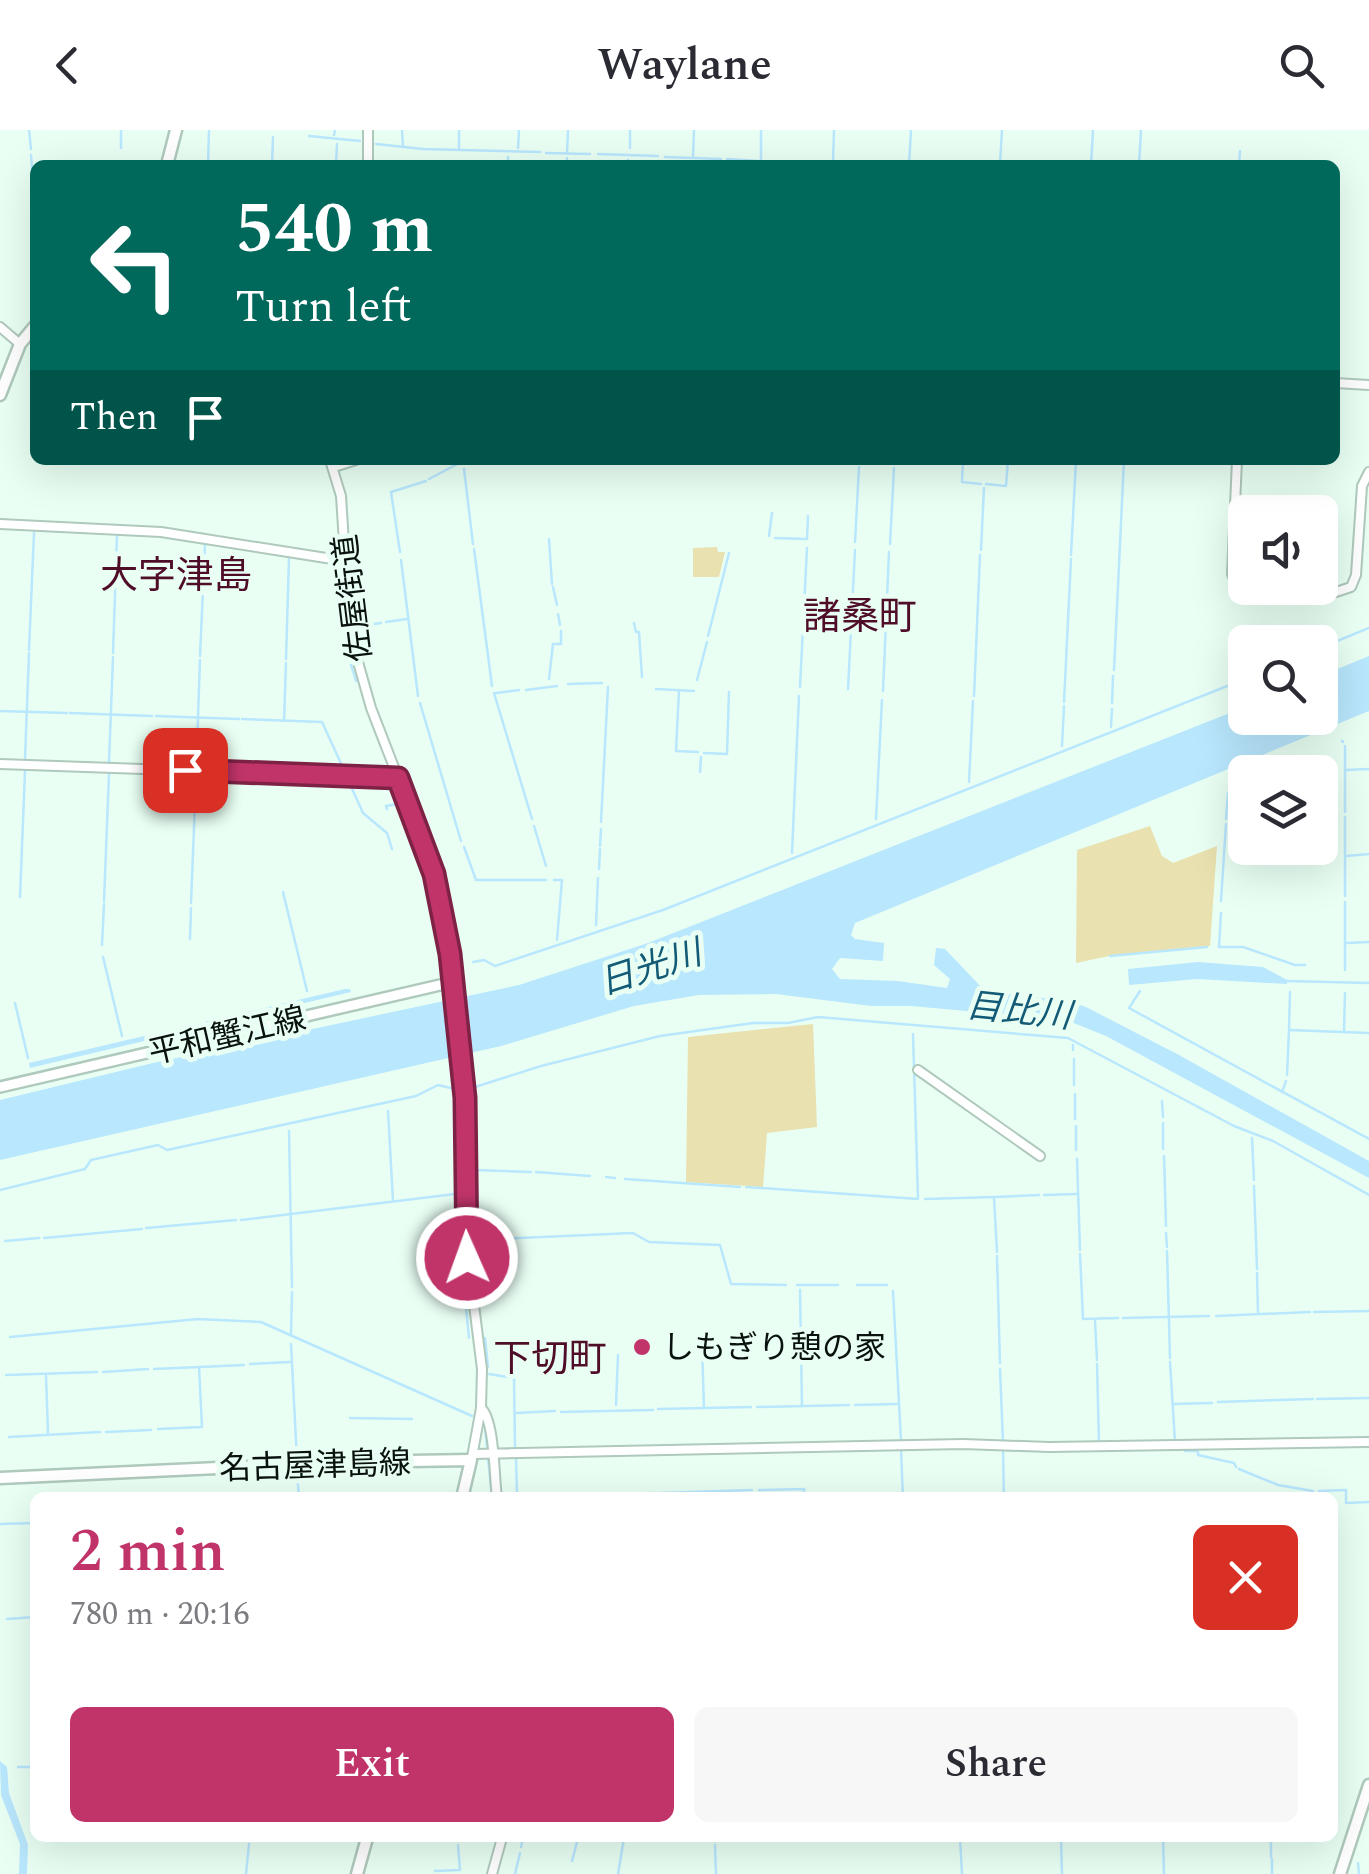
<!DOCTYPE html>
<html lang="en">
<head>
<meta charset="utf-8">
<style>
  body { margin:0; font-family:Spectral,"Noto Sans JP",serif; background:#f7f7f7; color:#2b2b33; height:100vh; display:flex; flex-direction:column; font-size:38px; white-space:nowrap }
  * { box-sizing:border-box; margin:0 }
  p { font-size:32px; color:#7c7c81 }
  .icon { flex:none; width:55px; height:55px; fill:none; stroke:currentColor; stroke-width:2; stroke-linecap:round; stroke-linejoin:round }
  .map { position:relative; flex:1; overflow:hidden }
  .panel { position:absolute; left:30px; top:1362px; width:1308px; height:350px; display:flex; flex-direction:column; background:#fff; border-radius:15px; box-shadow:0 10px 40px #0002 }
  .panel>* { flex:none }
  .top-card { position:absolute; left:30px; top:30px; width:1310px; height:305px; border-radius:15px; box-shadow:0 10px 40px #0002; background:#00695c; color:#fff; overflow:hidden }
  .fabs { position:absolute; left:1228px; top:365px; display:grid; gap:20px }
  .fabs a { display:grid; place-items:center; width:110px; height:110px; border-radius:15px; background:#fff; box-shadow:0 10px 40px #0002; font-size:50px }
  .pin { position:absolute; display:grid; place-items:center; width:85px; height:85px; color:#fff; margin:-42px; border-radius:20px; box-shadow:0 5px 15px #0006 }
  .me { position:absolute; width:110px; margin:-55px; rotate:358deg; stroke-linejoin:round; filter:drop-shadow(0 0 8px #0008) }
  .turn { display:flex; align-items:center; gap:35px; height:210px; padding:0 40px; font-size:45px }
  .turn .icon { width:130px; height:130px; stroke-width:2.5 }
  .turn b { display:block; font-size:70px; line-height:85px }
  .then { display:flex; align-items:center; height:95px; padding:0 40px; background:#0003; gap:20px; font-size:38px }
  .round { display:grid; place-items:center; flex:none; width:105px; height:105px; border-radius:15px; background:#f7f7f7 }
  .summary { display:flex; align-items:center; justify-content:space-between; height:170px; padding:0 40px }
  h1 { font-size:60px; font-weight:600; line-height:75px; color:#c0346a }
  .cta { display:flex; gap:20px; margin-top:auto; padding:20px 40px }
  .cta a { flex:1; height:115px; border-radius:15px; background:#c0346a; color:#fff; font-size:40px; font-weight:600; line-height:115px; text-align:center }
  .cta a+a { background:#f7f7f7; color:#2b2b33 }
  header { display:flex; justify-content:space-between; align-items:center; height:130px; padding:0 40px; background:#fff; font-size:45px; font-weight:600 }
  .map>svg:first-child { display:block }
</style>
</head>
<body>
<header><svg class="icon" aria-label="back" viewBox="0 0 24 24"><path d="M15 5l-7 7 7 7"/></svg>Waylane<svg class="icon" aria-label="search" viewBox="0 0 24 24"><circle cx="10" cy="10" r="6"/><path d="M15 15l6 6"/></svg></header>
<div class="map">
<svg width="1369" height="1744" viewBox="0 0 1369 1744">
  <rect width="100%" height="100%" fill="#e9fff4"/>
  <g fill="#e9e1af">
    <path d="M717,417L718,422H725L719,447H693V418Z"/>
    <path d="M1150,696L1162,726L1173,733L1217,716L1210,816L1109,826L1076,833L1077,720Z"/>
    <path d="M813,894L817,997L767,1003L763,1057L686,1052L688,907Z"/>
  </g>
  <g fill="#b9e7fd">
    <path d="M1369,526V581L855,793L851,805L855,809L884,813L883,831L840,828L832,839L840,849L898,851L947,858L950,849L934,835L936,818L945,819L985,861L1068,871L1086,877L1179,925L1369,1031V1048L1106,906L1066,890L911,876H871L776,864L699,865L634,876L501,916L0,1030V970L153,933L519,855L648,813L1245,577V588H1320V546Z"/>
    <path d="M1198,832L1263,837L1287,850V854L1197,849L1129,855L1128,839Z"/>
    <path d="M345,859H350L351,862L30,938L29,933Z"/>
    <path d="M0,1631L7,1637L9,1663L28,1715L27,1744H19L20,1714L1,1665Z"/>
  </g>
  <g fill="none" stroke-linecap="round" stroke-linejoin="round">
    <g stroke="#b9e7fd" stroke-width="2.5">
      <path d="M29,0L31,19"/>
      <path d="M121,0V18"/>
      <path d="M402,0L403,17"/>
      <path d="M334,5L335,0"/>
      <path d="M309,6L360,11"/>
      <path d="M376,14L423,19L540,22"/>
      <path d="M459,18V0"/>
      <path d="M518,18L519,0"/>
      <path d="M630,18V0"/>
      <path d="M546,23L590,24"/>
      <path d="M567,23L568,0"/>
      <path d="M598,24L658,26"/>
      <path d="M31,25L35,71"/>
      <path d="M665,27L721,29"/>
      <path d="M693,28L694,0"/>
      <path d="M727,29L760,31"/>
      <path d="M761,29V0"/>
      <path d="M833,33L834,0"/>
      <path d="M208,35L209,1"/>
      <path d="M272,35L273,7"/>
      <path d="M336,35L337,14"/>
      <path d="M508,35V27"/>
      <path d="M567,35V28"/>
      <path d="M628,35V30"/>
      <path d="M693,35V32"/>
      <path d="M909,35L911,0"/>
      <path d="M1000,35L1002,0"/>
      <path d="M1091,35L1093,0"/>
      <path d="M1139,35L1141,0"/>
      <path d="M1239,35L1240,21"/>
      <path d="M963,330L962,352L981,354"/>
      <path d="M859,332V330"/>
      <path d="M894,334V330"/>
      <path d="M464,339L473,414"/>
      <path d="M429,349L465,330"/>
      <path d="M986,354L1006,356L1008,330"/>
      <path d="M769,406L772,383"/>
      <path d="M775,408L807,409L808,386"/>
      <path d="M549,409L552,454"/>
      <path d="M855,412L859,337"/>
      <path d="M890,414L894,338"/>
      <path d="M474,419L492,556"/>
      <path d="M981,420L984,358"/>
      <path d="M400,422L391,362L426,351"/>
      <path d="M1071,425L1076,330"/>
      <path d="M401,430L418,566"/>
      <path d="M553,457L557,475"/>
      <path d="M558,484L560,495"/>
      <path d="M343,488L351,532"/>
      <path d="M386,492L407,489"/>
      <path d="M634,493L636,502H639L642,547"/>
      <path d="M367,495L381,493"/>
      <path d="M357,496L362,495"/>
      <path d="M708,506L729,423"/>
      <path d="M1320,518L1369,498"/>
      <path d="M29,520L34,403"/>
      <path d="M113,523L117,406"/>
      <path d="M200,526L205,415"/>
      <path d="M286,529L289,428"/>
      <path d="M351,535L356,551"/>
      <path d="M1114,540L1124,330"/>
      <path d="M549,549L553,514H561V501"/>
      <path d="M697,550L707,512"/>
      <path d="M568,554L602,553"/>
      <path d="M800,557L807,418"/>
      <path d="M656,559L694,561"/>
      <path d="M848,559L855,420"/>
      <path d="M526,560L557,556"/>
      <path d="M679,560L676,621L698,622"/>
      <path d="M883,561L889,422"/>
      <path d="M494,563L532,689"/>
      <path d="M496,563L519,560"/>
      <path d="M974,566L980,425"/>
      <path d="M1064,572L1071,429"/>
      <path d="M420,573L461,711"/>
      <path d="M1112,573L1113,546"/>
      <path d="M0,581L67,583"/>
      <path d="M70,583L152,586"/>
      <path d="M156,586L239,589"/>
      <path d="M198,587L200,530"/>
      <path d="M242,589L322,592L344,640"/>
      <path d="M284,591L286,533"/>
      <path d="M1111,597L1112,579"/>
      <path d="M1342,611L1343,612"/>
      <path d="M1062,616L1064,576"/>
      <path d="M704,623L727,624L729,562"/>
      <path d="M25,629L29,523"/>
      <path d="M109,632L113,527"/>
      <path d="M196,635L198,589"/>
      <path d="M1346,640L1369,639"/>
      <path d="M700,642L701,627"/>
      <path d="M1279,642L1314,628"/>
      <path d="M349,652L363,683L387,703L392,719"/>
      <path d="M969,652L973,571"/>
      <path d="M387,679L386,676L398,674"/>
      <path d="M1345,682V616"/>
      <path d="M1345,687V766"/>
      <path d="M876,689L882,570"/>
      <path d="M1226,689L1228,663L1245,656"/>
      <path d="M601,692L608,557"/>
      <path d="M534,696L546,736"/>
      <path d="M600,716L601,699"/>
      <path d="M464,717L476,750H546"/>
      <path d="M792,723L799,566"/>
      <path d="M1346,726L1369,724"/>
      <path d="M599,739L600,719"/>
      <path d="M554,750H562L557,810"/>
      <path d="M283,762L307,861"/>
      <path d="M20,767L25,641"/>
      <path d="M104,771L109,644"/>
      <path d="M1221,771L1226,694"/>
      <path d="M191,773L196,647"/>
      <path d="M1221,783L1219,817H1243L1295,835H1305"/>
      <path d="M596,795L598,748"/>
      <path d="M190,809L191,778"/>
      <path d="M1346,813L1369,812"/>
      <path d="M102,815L104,774"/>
      <path d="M1110,826L1207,817"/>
      <path d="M103,827L122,906"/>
      <path d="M473,832L484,830L495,836L663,780L1245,549"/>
      <path d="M1345,840V772"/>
      <path d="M1286,851L1369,853"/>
      <path d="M1140,861L1129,878L1369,1009"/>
      <path d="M15,873L28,928"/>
      <path d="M1289,899L1290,862"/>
      <path d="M1344,901L1345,863"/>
      <path d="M1073,915V920"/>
      <path d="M1074,929V955"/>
      <path d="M1287,945L1289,900L1369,903"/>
      <path d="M475,957L541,936L660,906L753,893H788L818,887L1068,908L1234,996L1273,1011L1369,1065"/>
      <path d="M1282,962L1286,951"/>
      <path d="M1075,964V989"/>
      <path d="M1162,971L1163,987"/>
      <path d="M388,981L393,1071"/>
      <path d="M1163,993V1019"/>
      <path d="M1076,996V1020"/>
      <path d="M289,1001L292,1157"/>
      <path d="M1252,1008L1254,1050"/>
      <path d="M1164,1026L1166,1096"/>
      <path d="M1077,1029L1080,1120"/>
      <path d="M473,1040L531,1042"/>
      <path d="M536,1042L590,1046"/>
      <path d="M606,1047L615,1048"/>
      <path d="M625,1049L740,1057"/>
      <path d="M1254,1056L1257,1139"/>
      <path d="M746,1057L918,1069L913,904"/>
      <path d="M0,1060L85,1039L91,1030L158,1015L167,1020L416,966L438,955L455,959"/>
      <path d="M1044,1065L1077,1064"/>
      <path d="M995,1067L1039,1065"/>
      <path d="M925,1069L994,1067L997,1122"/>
      <path d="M241,1090L455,1064L469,1208"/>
      <path d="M146,1098L236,1090"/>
      <path d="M1166,1103L1167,1117"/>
      <path d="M44,1108L142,1099"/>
      <path d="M474,1110L633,1103L649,1112L720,1115L731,1154L786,1155"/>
      <path d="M5,1111L39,1108"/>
      <path d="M1167,1121L1170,1228"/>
      <path d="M1080,1124L1083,1189L1118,1188"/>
      <path d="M997,1126L1000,1233"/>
      <path d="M1257,1143L1258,1183"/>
      <path d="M797,1155H838"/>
      <path d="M857,1155H887"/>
      <path d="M800,1160L802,1276"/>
      <path d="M893,1161L901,1310"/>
      <path d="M1314,1182L1369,1181"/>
      <path d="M1216,1186L1310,1182"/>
      <path d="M1123,1188L1209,1186"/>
      <path d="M1095,1191L1097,1230"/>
      <path d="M291,1205L292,1162"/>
      <path d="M10,1207L198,1189L261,1192L472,1286"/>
      <path d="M485,1208L488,1237"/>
      <path d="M291,1214L297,1330"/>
      <path d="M702,1215L704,1278"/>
      <path d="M1170,1232L1175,1312"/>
      <path d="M250,1234L291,1232"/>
      <path d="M1097,1234L1099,1313"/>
      <path d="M154,1239L244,1235"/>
      <path d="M1000,1239L1003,1312"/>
      <path d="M103,1242L148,1239"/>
      <path d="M489,1244L514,1248L515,1319"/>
      <path d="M6,1245L97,1242"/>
      <path d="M46,1246L48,1303"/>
      <path d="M1317,1269L1369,1268"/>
      <path d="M1218,1272L1313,1269"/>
      <path d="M1174,1274L1212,1273"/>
      <path d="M616,1275L618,1225"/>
      <path d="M855,1275L897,1274"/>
      <path d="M757,1277L849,1275"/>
      <path d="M658,1279L751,1277"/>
      <path d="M561,1282L653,1280"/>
      <path d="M516,1283L555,1281"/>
      <path d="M350,1288L412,1289"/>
      <path d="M485,1297L492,1368"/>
      <path d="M158,1299L202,1297L199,1237"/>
      <path d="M106,1302L151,1300"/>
      <path d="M9,1307L100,1302"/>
      <path d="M901,1319L903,1368"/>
      <path d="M1003,1320L1004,1368"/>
      <path d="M1185,1321H1198V1325L1234,1333L1236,1337"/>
      <path d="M516,1328L517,1365H557"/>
      <path d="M1239,1339L1278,1355L1313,1361"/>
      <path d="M297,1342L299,1368"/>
      <path d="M759,1360L804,1359V1368"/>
      <path d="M1319,1361L1346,1360V1373L1369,1372"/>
      <path d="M660,1363L752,1360"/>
      <path d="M562,1365L655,1363"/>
      <path d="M0,1394L35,1393"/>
      <path d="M7,1489L35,1487"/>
      <path d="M18,1637H35"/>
      <path d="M1332,1689H1333"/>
      <path d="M715,1708V1711"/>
      <path d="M960,1708L962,1744"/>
      <path d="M1061,1708L1062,1744"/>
      <path d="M1163,1708L1164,1744"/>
      <path d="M1271,1708V1727"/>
      <path d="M715,1715L716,1744"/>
      <path d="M521,1717L523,1708"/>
      <path d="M1272,1729V1744"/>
      <path d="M572,1731L578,1708"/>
      <path d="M1358,1733L1359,1744"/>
      <path d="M435,1741L460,1740L458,1715"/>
      <path d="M246,1744L249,1714"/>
      <path d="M515,1744L520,1723"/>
      <path d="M618,1744L624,1708"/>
    </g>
    <defs>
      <g id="tertiary">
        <path d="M368,0V35"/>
        <path d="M0,197L20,214"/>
        <path d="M1335,253L1369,255"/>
        <path d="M330,330L341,366L348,476L358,532L371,578L426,720L448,805L465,968V1103L482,1239L481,1278C495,1291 494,1346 497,1368"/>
        <path d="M1237,330L1232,444L1234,449L1245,456"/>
        <path d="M334,337L356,330"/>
        <path d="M0,394L161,402L345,431"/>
        <path d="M1254,458L1336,462L1351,457L1356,445L1362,356L1369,342"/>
        <path d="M0,634L398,648"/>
        <path d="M918,940L1040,1026"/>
        <path d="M473,1324L963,1314L1049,1317L1369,1312"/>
        <path d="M472,1327L481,1278"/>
        <path d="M492,1744L502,1708"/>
      </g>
      <path id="secondary" d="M0,957L453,852"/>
      <g id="primary">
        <path d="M167,35L176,0"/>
        <path d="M0,265L20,214L35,196"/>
        <path d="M0,1348L351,1332L471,1330L462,1368"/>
        <path d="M357,1744L367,1708"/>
        <path d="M1340,1744L1369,1655"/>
      </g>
    </defs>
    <use href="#tertiary" stroke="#afc9bc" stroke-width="12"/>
    <use href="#secondary" stroke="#afc9bc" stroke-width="14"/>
    <use href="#primary" stroke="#afc9bc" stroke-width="15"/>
    <use href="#tertiary" stroke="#fff" stroke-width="8"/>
    <use href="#secondary" stroke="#fff" stroke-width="9"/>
    <use href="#primary" stroke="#fff" stroke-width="10"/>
  </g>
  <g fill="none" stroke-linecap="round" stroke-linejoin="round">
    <defs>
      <path id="route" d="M185,640L398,648L434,744L450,824L465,968L467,1128"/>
    </defs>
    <use href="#route" stroke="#7d2245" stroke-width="25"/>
    <use href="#route" stroke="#c0346a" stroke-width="18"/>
  </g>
  <circle fill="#c0346a" stroke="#e9fff4" stroke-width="4" cx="642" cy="1217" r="10"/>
  <g text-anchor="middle" stroke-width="10" stroke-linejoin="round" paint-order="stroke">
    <g font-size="32" fill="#09120e" stroke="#e9fff4">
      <text transform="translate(352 468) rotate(-97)" y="11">佐屋街道</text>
      <text transform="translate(227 905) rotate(-13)" y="11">平和蟹江線</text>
      <text transform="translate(315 1335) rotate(-2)" y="11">名古屋津島線</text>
    </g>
    <g font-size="32" fill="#09120e" stroke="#e9fff4" text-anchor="start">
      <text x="662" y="1228">しもぎり憩の家</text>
    </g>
    <g font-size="35" font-style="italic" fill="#125a76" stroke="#e9fff4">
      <text transform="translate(650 837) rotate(-18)" y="12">日光川</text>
      <text transform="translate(1019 880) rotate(6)" y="12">目比川</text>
    </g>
    <g font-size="38" fill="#500d28" stroke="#e9fff4">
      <text x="176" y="458">大字津島</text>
      <text x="860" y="499">諸桑町</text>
      <text x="550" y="1241">下切町</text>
    </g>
  </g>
</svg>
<div class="fabs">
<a><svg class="icon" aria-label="sound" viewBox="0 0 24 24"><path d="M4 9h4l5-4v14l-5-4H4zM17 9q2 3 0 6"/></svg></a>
<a><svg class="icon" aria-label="search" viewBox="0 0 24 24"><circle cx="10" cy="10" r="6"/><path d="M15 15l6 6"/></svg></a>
<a><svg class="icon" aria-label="layers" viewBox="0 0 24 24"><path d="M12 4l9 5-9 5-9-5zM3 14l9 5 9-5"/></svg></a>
</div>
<div class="pin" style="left:185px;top:640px;background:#d93025"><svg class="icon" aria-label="arrive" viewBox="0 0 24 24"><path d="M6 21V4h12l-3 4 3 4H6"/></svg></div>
<svg class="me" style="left:467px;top:1128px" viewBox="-20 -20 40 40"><circle r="17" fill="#c0346a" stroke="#fff" stroke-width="3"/><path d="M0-11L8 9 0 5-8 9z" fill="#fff"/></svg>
<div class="top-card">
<div class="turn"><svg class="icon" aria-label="left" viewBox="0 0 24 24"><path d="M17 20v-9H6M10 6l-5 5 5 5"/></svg><div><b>540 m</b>Turn left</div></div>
<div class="then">Then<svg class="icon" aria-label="arrive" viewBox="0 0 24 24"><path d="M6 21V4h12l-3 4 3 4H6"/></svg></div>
</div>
<section class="panel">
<div class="summary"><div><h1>2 min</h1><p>780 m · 20:16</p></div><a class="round" style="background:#d93025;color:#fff"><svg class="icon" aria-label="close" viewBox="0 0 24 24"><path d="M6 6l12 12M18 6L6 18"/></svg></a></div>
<div class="cta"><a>Exit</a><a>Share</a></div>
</section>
</div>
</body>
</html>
